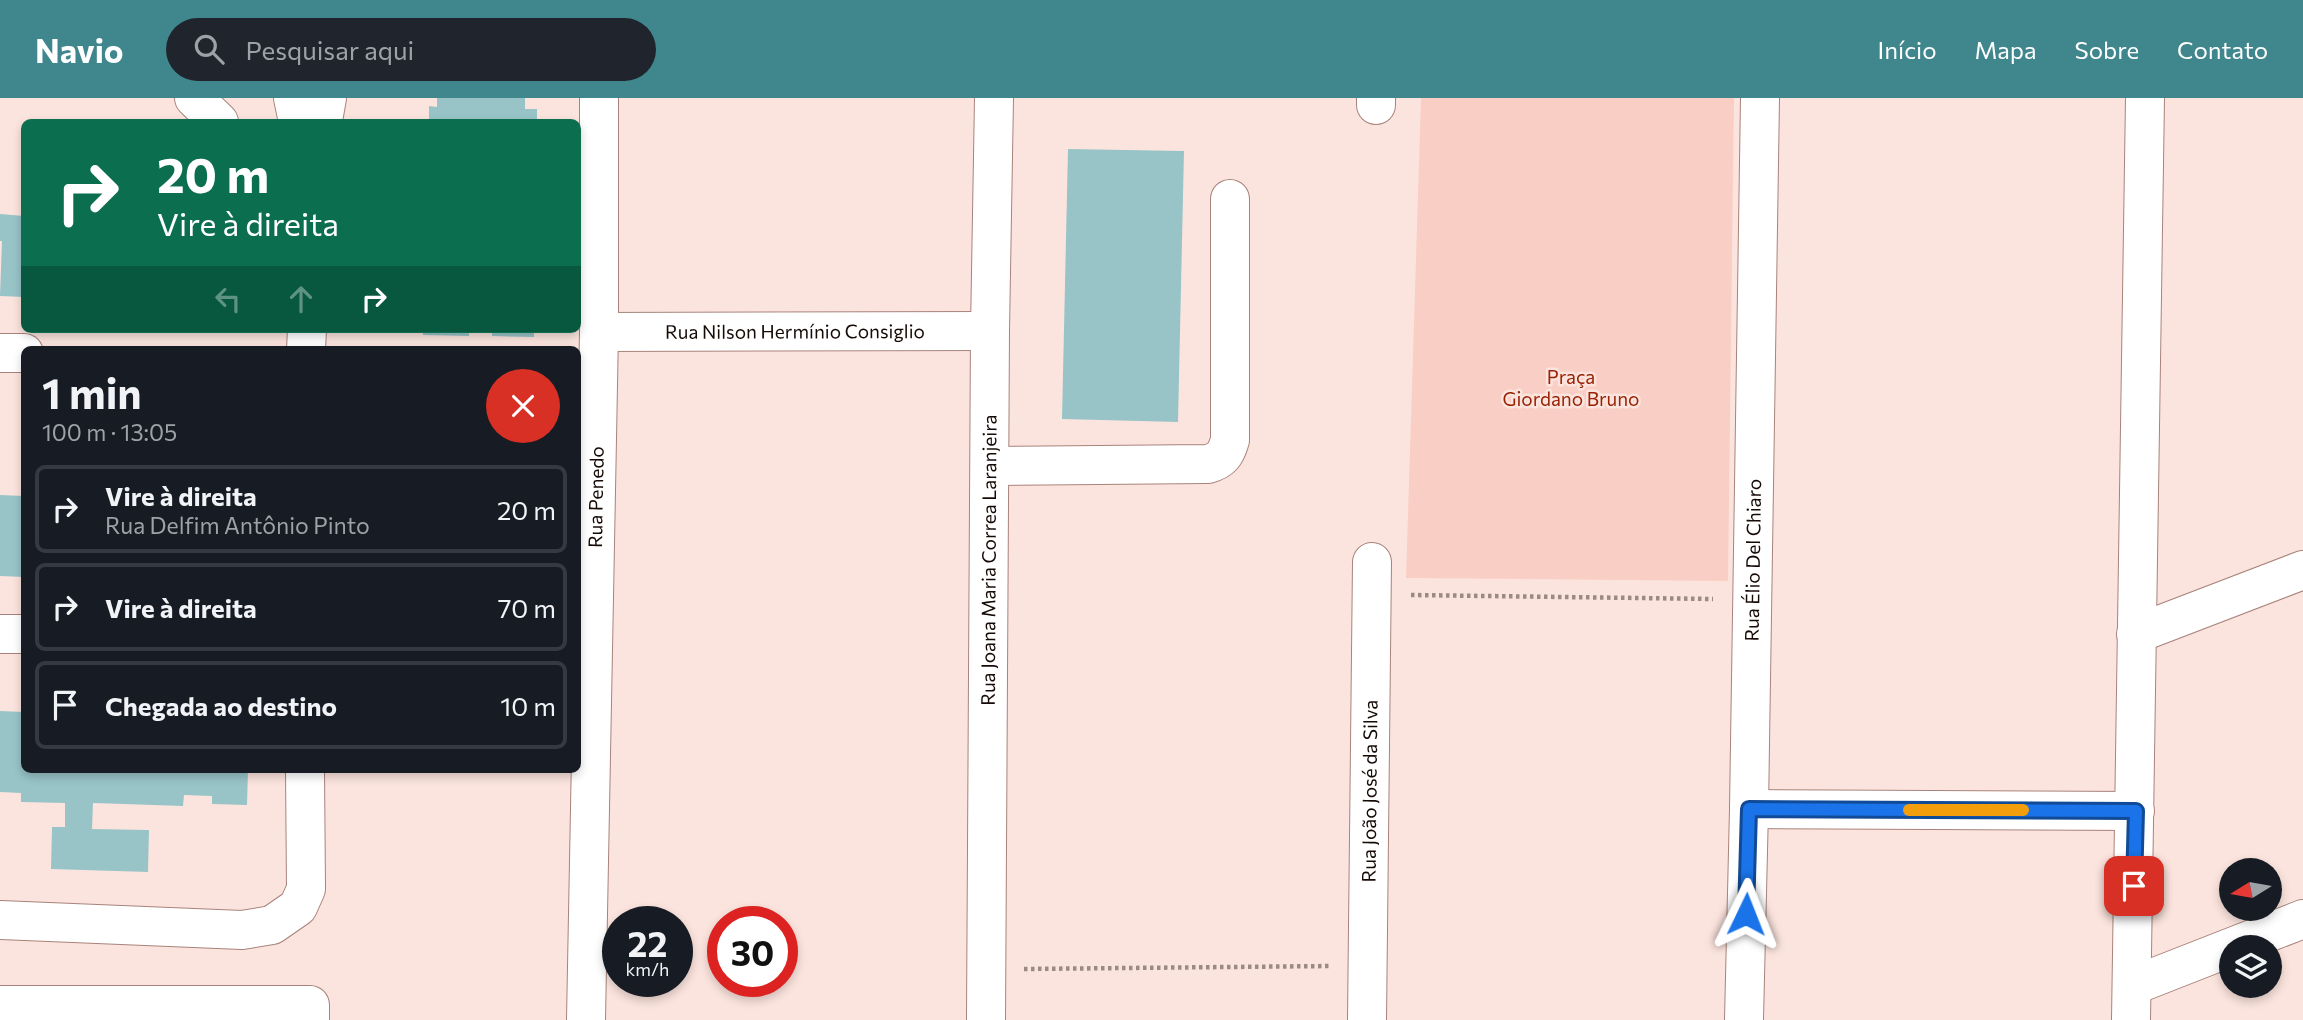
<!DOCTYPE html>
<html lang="pt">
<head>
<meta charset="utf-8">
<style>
  body { margin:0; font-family:Commissioner,sans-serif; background:#20242c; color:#f1f3f6; height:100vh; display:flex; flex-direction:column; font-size:26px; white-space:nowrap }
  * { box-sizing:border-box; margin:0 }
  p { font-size:23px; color:#9ea1a6 }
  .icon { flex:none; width:38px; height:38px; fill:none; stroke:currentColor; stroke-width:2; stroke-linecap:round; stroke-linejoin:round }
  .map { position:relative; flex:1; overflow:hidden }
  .sheet { position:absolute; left:21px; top:248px; width:560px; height:427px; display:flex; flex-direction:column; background:#171b24; border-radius:10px; box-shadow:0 4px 10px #0003 }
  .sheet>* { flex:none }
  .hud { position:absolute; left:21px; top:21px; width:560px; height:214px; border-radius:10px; box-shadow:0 4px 10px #0003; background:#0b6e4f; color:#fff; overflow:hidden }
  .needle { width:46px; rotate:259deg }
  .fabs { position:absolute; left:2219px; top:760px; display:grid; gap:14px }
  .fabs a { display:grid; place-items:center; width:63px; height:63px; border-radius:50%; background:#171b24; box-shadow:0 4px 10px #0003; font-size:35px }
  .speed { position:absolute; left:602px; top:808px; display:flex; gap:14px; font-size:35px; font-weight:700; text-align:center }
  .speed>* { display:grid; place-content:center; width:91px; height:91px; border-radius:50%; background:#171b24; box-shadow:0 4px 10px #0003; line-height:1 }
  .speed small { font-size:18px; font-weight:400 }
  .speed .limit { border:10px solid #d22; background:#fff; color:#111 }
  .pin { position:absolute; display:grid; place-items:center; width:60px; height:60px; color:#fff; margin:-30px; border-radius:14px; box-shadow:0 4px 10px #0006 }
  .me { position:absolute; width:77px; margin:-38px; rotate:2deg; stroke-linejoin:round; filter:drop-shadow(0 0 5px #0008) }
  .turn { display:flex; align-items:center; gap:24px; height:147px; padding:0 21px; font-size:32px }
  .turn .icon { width:91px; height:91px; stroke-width:2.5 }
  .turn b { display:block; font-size:49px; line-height:60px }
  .lanes { display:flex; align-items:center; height:66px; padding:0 21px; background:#0003; justify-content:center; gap:35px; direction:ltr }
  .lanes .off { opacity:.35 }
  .round { display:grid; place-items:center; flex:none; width:74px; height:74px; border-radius:37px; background:#20242c }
  .overview { display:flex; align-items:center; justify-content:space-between; height:119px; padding:0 21px }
  h1 { font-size:42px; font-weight:700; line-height:52px }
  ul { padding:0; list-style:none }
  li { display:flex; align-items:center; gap:21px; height:88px; margin:0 14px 10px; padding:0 7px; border:4px solid #363941; border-radius:10px }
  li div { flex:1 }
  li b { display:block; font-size:26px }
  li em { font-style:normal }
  header { display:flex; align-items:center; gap:42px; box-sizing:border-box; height:98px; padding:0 35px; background:#3f878d; color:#fff }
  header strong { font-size:33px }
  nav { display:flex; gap:38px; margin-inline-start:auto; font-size:24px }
  .search { width:490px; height:63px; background:#20242c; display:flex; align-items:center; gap:18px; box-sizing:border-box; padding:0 24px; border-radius:38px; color:#9ea1a6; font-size:26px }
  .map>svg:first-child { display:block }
</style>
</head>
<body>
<header>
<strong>Navio</strong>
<div class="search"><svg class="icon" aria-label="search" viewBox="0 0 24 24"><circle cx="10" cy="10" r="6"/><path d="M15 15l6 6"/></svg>Pesquisar aqui</div>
<nav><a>Início</a><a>Mapa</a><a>Sobre</a><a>Contato</a></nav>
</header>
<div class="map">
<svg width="2303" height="922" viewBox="0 0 2303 922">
  <rect width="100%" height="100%" fill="#fce4de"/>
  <path fill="#f9cec4" d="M1421,0H1734L1728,483L1406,480Z"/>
  <g fill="#98c4c8">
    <path d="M437,0H525V11H537V24H429V8L437,9Z"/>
    <path d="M1068,51L1184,53L1178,324L1062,321Z"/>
    <path d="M0,116L24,118V199L0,198L2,143H0Z"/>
    <path d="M423,231H469V238L423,237Z"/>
    <path d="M492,231H534V239L492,238Z"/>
    <path d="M0,397L24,398V479L0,478Z"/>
    <path d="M0,613L24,614V672H248L247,707L212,706V698L184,697L183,708L93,705L92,731L149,732L148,774L51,771L52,729H65V705L21,704V695L0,694Z"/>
  </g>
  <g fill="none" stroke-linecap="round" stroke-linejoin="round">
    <defs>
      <g id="minor">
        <path d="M194,0L219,24"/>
        <path d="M293,0L297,19L302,24"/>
        <path d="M1376,0V7"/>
        <path d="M318,24L324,17L327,0"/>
        <path id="s1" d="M599,234L990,233"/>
        <path d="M306,252L307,231"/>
        <path d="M0,255H24"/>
        <path d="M990,368L1208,366C1222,362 1226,356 1230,342V101"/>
        <path d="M0,536H24"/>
        <path d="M2136,536L2303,472"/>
        <path d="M1749,711L2135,713"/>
        <path d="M0,822L242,832L272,827L298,809L306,791L305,672"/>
        <path d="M2132,888L2303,821"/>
        <path d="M0,907H310V922"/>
        <path id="s2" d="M586,922L599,234V0"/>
        <path id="s3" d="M986,922L990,233L994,0"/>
        <path id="s4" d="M1367,922L1372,464"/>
        <path id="s5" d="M1744,922L1749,711L1760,0"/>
        <path d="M2131,922L2145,0"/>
      </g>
    </defs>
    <use href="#minor" stroke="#a8837b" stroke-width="40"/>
    <g stroke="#9b8984" stroke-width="4.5" stroke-dasharray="3.5 3.5" stroke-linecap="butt">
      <path d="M1411,497L1713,501"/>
      <path d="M1024,871L1331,868"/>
    </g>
    <use href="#minor" stroke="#fff" stroke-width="38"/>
  </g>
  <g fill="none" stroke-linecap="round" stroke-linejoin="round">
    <defs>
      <path id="route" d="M1746,816L1749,711L2136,713L2134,788"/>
    </defs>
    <use href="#route" stroke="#114b97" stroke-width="18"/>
    <use href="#route" stroke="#1a73e8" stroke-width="12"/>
    <path stroke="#f59e0b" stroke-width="12" d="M1909,712H2023"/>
  </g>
  <g text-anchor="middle" stroke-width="5" stroke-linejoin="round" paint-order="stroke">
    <g font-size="19" fill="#160a07" stroke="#fce4de">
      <text dy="7" stroke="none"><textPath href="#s1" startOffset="196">Rua Nilson Hermínio Consiglio</textPath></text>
      <text dy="7" stroke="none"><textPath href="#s2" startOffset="523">Rua Penedo</textPath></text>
      <text dy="7" stroke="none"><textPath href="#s3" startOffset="460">Rua Joana Maria Correa Laranjeira</textPath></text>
      <text dy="7" stroke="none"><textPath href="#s5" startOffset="460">Rua Élio Del Chiaro</textPath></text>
      <text dy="7" stroke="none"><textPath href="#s4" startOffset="229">Rua João José da Silva</textPath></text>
    </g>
    <g font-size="19" fill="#9a2204" stroke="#fce4de">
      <text x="1571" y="286">Praça<tspan x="1571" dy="22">Giordano Bruno</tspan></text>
    </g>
  </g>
</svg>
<div class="fabs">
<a><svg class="needle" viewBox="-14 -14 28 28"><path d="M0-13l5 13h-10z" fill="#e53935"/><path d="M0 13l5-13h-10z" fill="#9ea1a6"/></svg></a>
<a><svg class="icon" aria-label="layers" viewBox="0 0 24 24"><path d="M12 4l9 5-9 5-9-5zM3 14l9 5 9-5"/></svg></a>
</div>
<div class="speed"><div>22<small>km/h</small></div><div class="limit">30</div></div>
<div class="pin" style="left:2134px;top:788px;background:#d93025"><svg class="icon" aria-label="arrive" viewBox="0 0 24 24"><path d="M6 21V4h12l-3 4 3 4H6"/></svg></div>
<svg class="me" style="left:1746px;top:816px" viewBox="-20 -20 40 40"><path d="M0-17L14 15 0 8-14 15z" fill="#1a73e8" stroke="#fff" stroke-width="4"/></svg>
<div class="hud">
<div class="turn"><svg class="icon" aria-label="right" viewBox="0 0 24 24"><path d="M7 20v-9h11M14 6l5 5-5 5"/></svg><div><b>20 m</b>Vire à direita</div></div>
<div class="lanes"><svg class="icon off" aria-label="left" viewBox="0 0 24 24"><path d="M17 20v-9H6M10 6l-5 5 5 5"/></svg><svg class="icon off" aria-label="ahead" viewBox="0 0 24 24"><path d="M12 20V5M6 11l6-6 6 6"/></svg><svg class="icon" aria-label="right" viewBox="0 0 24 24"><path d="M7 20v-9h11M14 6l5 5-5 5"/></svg></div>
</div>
<section class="sheet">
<div class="overview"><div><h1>1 min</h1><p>100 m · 13:05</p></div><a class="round" style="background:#d93025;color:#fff"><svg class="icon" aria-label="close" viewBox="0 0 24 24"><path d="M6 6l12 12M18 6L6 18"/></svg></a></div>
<ul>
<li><svg class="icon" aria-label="right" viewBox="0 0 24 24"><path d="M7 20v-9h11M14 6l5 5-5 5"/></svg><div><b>Vire à direita</b><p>Rua Delfim Antônio Pinto</p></div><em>20 m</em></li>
<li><svg class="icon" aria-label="right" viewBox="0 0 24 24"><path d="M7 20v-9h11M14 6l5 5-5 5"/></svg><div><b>Vire à direita</b></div><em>70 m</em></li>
<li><svg class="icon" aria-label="arrive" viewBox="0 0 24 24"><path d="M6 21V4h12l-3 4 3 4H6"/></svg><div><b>Chegada ao destino</b></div><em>10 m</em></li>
</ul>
</section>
</div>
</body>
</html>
